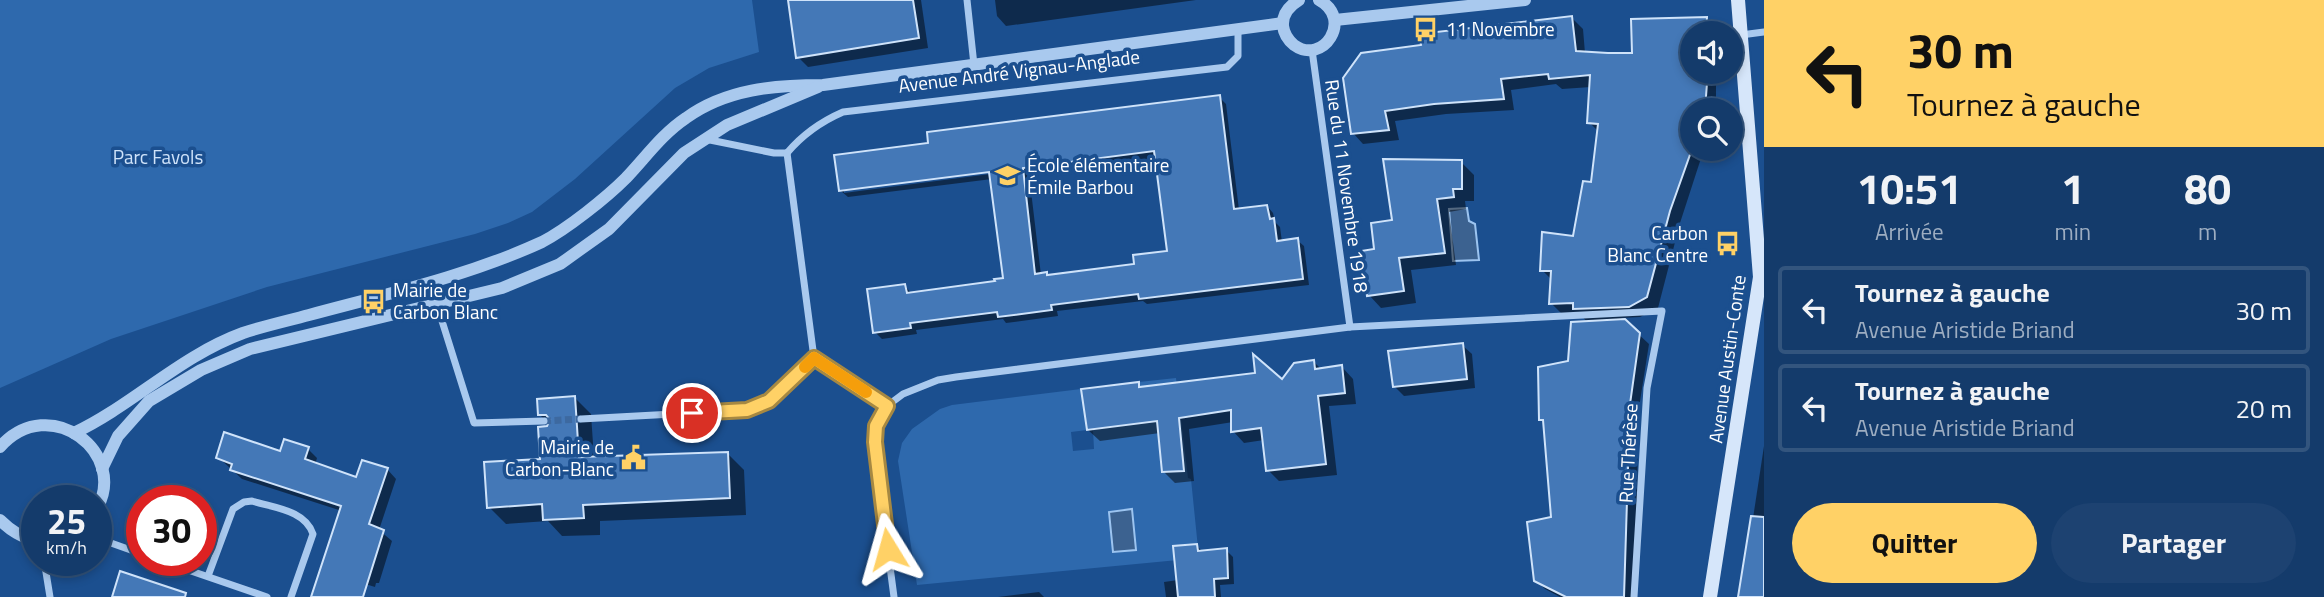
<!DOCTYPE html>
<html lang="fr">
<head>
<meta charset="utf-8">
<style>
  body { margin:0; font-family:"Titillium Web",sans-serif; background:#1d4271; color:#f1f3f6; height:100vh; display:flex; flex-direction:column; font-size:26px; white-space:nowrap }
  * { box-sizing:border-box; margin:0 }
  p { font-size:23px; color:#9dadc1 }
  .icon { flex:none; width:38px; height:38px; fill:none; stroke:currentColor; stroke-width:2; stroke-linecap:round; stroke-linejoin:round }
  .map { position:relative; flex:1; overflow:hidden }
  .sheet { display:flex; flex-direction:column; background:#143b6b; width:560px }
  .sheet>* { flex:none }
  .top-card { background:#ffd166; color:#111; overflow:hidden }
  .buttons { position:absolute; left:1680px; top:21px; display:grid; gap:14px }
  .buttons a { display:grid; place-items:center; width:63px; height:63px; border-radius:50%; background:#143b6b; box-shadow:0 4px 10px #0003,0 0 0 2px #33557e; font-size:35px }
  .speed { position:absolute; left:21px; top:485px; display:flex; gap:14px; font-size:35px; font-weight:700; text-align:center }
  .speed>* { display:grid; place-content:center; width:91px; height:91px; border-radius:50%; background:#143b6b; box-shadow:0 4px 10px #0003,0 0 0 2px #33557e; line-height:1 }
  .speed small { font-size:18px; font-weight:400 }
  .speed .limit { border:10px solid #d22; background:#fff; color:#111 }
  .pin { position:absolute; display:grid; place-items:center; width:60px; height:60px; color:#fff; margin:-30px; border:4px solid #fff; border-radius:50%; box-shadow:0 2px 7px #0007 }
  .me { position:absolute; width:77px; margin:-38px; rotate:352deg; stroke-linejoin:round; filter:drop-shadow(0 0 5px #0008) }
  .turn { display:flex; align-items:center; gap:24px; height:147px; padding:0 28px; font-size:32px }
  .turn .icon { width:91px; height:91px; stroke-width:2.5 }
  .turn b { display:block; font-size:49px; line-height:60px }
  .eta { display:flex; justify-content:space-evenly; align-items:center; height:119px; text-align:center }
  .eta b { font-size:42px; font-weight:700; line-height:49px }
  .button { display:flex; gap:14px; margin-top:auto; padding:14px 28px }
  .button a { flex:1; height:80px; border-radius:42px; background:#ffd166; color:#111; font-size:28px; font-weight:700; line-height:80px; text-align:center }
  .button a+a { background:#1d4271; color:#f1f3f6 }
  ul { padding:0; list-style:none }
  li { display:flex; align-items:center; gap:21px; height:88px; margin:0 14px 10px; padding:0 14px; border:4px solid #33557e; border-radius:7px }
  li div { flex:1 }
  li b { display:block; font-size:26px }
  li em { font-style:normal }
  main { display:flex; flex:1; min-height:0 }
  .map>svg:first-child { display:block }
</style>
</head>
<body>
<main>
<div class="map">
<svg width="1764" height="597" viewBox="0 0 1764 597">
  <rect width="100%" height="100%" fill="#1b4f8f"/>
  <g fill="#2e69ad">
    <path d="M0,0H752L759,52L709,68L675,88L575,179L532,212L508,223L475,234L267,287L111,339L0,388Z"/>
    <path d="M1176,378L1188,478L1191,479L1199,558L917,585L898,461L902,443L912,429L940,409L952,405L1081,389L1087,430L1071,432L1073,451L1094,449L1093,430L1144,423L1139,382Z"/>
  </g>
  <g fill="#3c6290" stroke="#9cc4f0" stroke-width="2">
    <path d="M1467,208L1469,221L1475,224L1479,260L1453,261L1449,209Z"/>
    <path d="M1132,509L1136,550L1113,552L1109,512Z"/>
  </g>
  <g fill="#0007" fill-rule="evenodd">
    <path d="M790,0H921L928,48L808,67L798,57Z"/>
    <path d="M995,0H1196L1006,26L997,16Z"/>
    <path d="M1572,18L1583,29L1585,53L1633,54L1706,19L1717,30V33H1692V72H1716V110H1692V149H1704L1680,223L1658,308L1640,317L1621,318L1649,344L1638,414L1637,516L1632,597H1560L1545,589L1536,580L1553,519L1546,424L1541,419L1588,323L1579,313L1562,314L1551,303L1552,280L1542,270L1574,238L1592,184L1599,132L1589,122L1591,87L1562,89L1556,84L1511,90L1514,110L1446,114L1395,121L1399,140L1363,144L1353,133L1423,47Z"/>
    <path d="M1219,97L1226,104L1239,210L1267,206L1273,213L1275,222L1280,227L1282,242L1297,240L1304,246L1309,285L1147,304L1143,301L1057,311L1058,316L1006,323L1003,319L916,330L917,334L882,339L875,332L905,286L912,294L997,283L1005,279L992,179L848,197L841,191L930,144ZM1157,158L1169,252L1136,265L1049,276L1046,274L1041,275L1029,174ZM997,169L998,173L844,193V189Z"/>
    <path d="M1461,162L1474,175V201H1465L1466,209L1449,212L1456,265L1411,270L1416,303L1381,308L1369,295L1376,250L1394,222Z"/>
    <path d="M1462,345L1472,354L1475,388L1404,396L1395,387Z"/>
    <path d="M1314,362L1322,370L1342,367L1353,379L1356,404L1329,406L1337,475L1279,481L1268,470L1264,440L1244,443L1233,431V422L1189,429L1194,481L1175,483L1163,471L1160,433L1100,441L1088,430L1138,384L1143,388L1282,382Z"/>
    <path d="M574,397L591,414L594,458L727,453L744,470L746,515L600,521V535L562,536L548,521L506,524L489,507L541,461L550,425L539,414Z"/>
    <path d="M1764,446V597H1741Z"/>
    <path d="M308,449L317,458L315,465L357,479L387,469L396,479L379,530L392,541L379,583H376L375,587L362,583L357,597H313L342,511L242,479L218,457L281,453Z"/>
    <path d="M1197,546L1203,552L1226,550L1233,557L1234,584L1220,585L1221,597H1166L1164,582L1178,580Z"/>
    <path d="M1039,592L1044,597H998Z"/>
  </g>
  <g fill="#4478b7" stroke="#cfe3fa" stroke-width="2" fill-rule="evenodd">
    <path d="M788,0H913L919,38L796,58Z"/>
    <path d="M1572,16L1576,51L1608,53H1632L1631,19L1707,17L1706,33H1692V72H1705L1704,82L1707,83L1705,110H1692V149L1670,211L1647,297L1629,307L1573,309V303L1549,304L1551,271H1540L1542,232L1573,236L1583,181L1591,182L1598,124L1587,123L1590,75L1549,79L1548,74L1501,79L1504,99L1434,104L1385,111L1389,130L1351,134L1343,78L1361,53L1421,45L1419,34Z"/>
    <path d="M1220,95L1234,209L1267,205L1270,219L1274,218L1277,241L1298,238L1303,279L1139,299L1138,294L1051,305L1052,310L998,317L997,312L910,323L911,328L873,333L867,289L905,284L907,293L995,281L994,279L1003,278L989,172L839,191L834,155L928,143L927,132ZM1154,151L1167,251L1133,255L1134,264L1047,275V272L1035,274L1023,168Z"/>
    <path d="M1383,159L1462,160V189H1453L1454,197L1437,199L1445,253L1399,258L1404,291L1367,296L1361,251L1374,249L1371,223L1392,220Z"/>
    <path d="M1625,319L1640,333L1630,404L1624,597H1566L1534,581L1527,522L1551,517L1543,420H1539L1538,367L1568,361L1571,322Z"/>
    <path d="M1463,343L1467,379L1393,387L1388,351Z"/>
    <path d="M1253,354L1282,379L1294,363L1314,360L1315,369L1342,365L1345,393L1318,396L1326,464L1266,471L1261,428L1231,432V410L1179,418L1184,471L1162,472L1157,421L1087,430L1081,389L1139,382V387L1255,373Z"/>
    <path d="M575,396L579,457L728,452L730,498L583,505L584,518L543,520L542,504L487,508L484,462L540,459L538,427L547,426L550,420L546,415H538L537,399Z"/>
    <path d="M224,432L280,451L284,439L309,447L305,459L356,477L362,460L388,468L369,524L384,530L363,597H311L341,506L230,470L232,464L216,458Z"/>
    <path d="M1751,516L1764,517V597H1738Z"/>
    <path d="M1197,544L1198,551L1227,548L1228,578L1214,579L1215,597H1178L1173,546Z"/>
    <path d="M120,571L186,593L185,597H112Z"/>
  </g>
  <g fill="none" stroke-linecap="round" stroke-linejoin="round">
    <path stroke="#3d69a0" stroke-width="7" stroke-dasharray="7 3.5" stroke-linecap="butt" d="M544,421L581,419"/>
    <g stroke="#a9c9ee" stroke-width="7">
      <path d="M967,0L974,65"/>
      <path d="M1741,35L1764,32"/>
      <path d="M1312,50L1350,327"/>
      <path d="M705,139L774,153H787"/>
      <path d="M787,153C803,134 820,122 843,112L1227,67L1238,56V29"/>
      <path d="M787,153L814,358"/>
      <path d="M437,305L474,423L544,421"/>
      <path d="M814,358L887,406"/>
      <path d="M581,419L747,410L769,401L814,358"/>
      <path d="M96,528L111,543L142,554"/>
      <path d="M44,560L50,597"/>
      <path d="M159,560L267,597"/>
      <path d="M208,576L233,509L244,502L252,501C274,508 305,510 313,534L291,597"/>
      <path d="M894,597L875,454V426L887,406L903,394L938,380L956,377L1350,327L1662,311L1647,388L1634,597"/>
    </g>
    <g stroke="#a9c9ee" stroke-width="12">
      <path d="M1299,0C1289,6 1282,14 1283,26C1284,34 1288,40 1294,45C1323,66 1354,19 1319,0"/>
      <path d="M1335,20L1525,0"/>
      <path d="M74,433C133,405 180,356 243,333C264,326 287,321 309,315C387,294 468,276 542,242C567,229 606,198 626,178C646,157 662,134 686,118C726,89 775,85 823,85L1283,23"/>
      <path d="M0,447C50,391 130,454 96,510"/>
      <path d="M102,469L118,436L149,401L201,370L250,349L502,288L560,264L609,229L684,153L727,125L818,87"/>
      <path d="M0,520C11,531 21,537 37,541"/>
    </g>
    <path stroke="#d6e6fa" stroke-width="14" d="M1710,597L1760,277L1738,0"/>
  </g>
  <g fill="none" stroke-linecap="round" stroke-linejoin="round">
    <defs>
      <path id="route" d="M692,413L747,410L769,401L814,358L887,406L876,426L875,442L888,549"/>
    </defs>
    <use href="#route" stroke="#a68842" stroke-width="18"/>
    <use href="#route" stroke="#ffd166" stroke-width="12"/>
    <path stroke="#f59e0b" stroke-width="12" d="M805,367L814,358L866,392"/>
  </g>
  <defs>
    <symbol id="bus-bare" viewBox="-9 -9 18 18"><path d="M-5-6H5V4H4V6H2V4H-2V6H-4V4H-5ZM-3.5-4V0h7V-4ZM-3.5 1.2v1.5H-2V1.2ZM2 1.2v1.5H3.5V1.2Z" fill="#ffd166" stroke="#1b4f8f" stroke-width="2.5" paint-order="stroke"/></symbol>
    <symbol id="school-bare" viewBox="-9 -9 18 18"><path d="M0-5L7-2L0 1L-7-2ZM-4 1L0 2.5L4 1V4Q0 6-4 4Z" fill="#ffd166" stroke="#1b4f8f" stroke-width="2.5" paint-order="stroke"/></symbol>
    <symbol id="civic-bare" viewBox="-9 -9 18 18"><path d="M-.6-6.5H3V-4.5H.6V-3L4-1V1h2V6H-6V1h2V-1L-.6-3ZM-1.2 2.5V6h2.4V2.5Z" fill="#ffd166" stroke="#1b4f8f" stroke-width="2.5" paint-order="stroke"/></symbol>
  </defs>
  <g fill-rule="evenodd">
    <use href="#bus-bare" x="1408" y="12" width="35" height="35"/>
    <use href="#school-bare" x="990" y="158" width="35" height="35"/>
    <use href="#bus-bare" x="1710" y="226" width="35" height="35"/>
    <use href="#bus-bare" x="356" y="284" width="35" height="35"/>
    <use href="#civic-bare" x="616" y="440" width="35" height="35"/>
  </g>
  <g text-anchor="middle" stroke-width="7" stroke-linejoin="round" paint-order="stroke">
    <g font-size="19" fill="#fff" stroke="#1b4f8f" text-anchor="start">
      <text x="1446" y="36">11 Novembre</text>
      <text x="1027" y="172">École élémentaire<tspan x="1027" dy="22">Émile Barbou</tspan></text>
      <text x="1708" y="240" text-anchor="end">Carbon<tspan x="1708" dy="22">Blanc Centre</tspan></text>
      <text x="393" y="297">Mairie de<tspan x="393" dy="22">Carbon Blanc</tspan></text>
      <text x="614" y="454" text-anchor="end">Mairie de<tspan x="614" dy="22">Carbon-Blanc</tspan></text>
    </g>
    <g font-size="19" fill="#fff" stroke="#1b4f8f">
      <text transform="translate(1019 71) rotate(-7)" y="7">Avenue André Vignau-Anglade</text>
      <text transform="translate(1347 186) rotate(82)" y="7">Rue du 11 Novembre 1918</text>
      <text transform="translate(1727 359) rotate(-82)" y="7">Avenue Austin-Conte</text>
      <text transform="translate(1628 453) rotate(-87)" y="7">Rue Thérèse</text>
    </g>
    <g font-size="19" fill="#cfe3fa" stroke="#1b4f8f">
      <text x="158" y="164">Parc Favols</text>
    </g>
  </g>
</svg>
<div class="buttons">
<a><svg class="icon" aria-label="sound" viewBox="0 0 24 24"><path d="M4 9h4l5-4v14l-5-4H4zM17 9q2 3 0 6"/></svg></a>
<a><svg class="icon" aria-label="search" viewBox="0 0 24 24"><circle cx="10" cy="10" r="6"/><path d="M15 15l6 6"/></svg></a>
</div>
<div class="speed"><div>25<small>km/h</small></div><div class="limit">30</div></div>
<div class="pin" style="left:692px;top:413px;background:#d93025"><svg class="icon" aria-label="arrive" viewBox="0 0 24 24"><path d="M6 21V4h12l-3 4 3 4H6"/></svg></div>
<svg class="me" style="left:888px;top:549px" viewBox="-20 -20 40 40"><path d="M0-17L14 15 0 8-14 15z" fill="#ffd166" stroke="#fff" stroke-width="4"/></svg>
</div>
<section class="sheet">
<div class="top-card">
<div class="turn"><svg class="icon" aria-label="left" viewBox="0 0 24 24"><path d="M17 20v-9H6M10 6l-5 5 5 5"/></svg><div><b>30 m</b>Tournez à gauche</div></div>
</div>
<div class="eta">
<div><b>10:51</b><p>Arrivée</p></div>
<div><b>1</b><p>min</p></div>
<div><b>80</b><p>m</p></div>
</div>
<ul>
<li><svg class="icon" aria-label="left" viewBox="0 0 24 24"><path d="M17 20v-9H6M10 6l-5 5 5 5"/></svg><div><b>Tournez à gauche</b><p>Avenue Aristide Briand</p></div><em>30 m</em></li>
<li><svg class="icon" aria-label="left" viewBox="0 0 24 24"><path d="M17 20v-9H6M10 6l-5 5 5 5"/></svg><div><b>Tournez à gauche</b><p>Avenue Aristide Briand</p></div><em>20 m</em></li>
</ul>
<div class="button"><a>Quitter</a><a>Partager</a></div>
</section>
</main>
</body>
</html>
